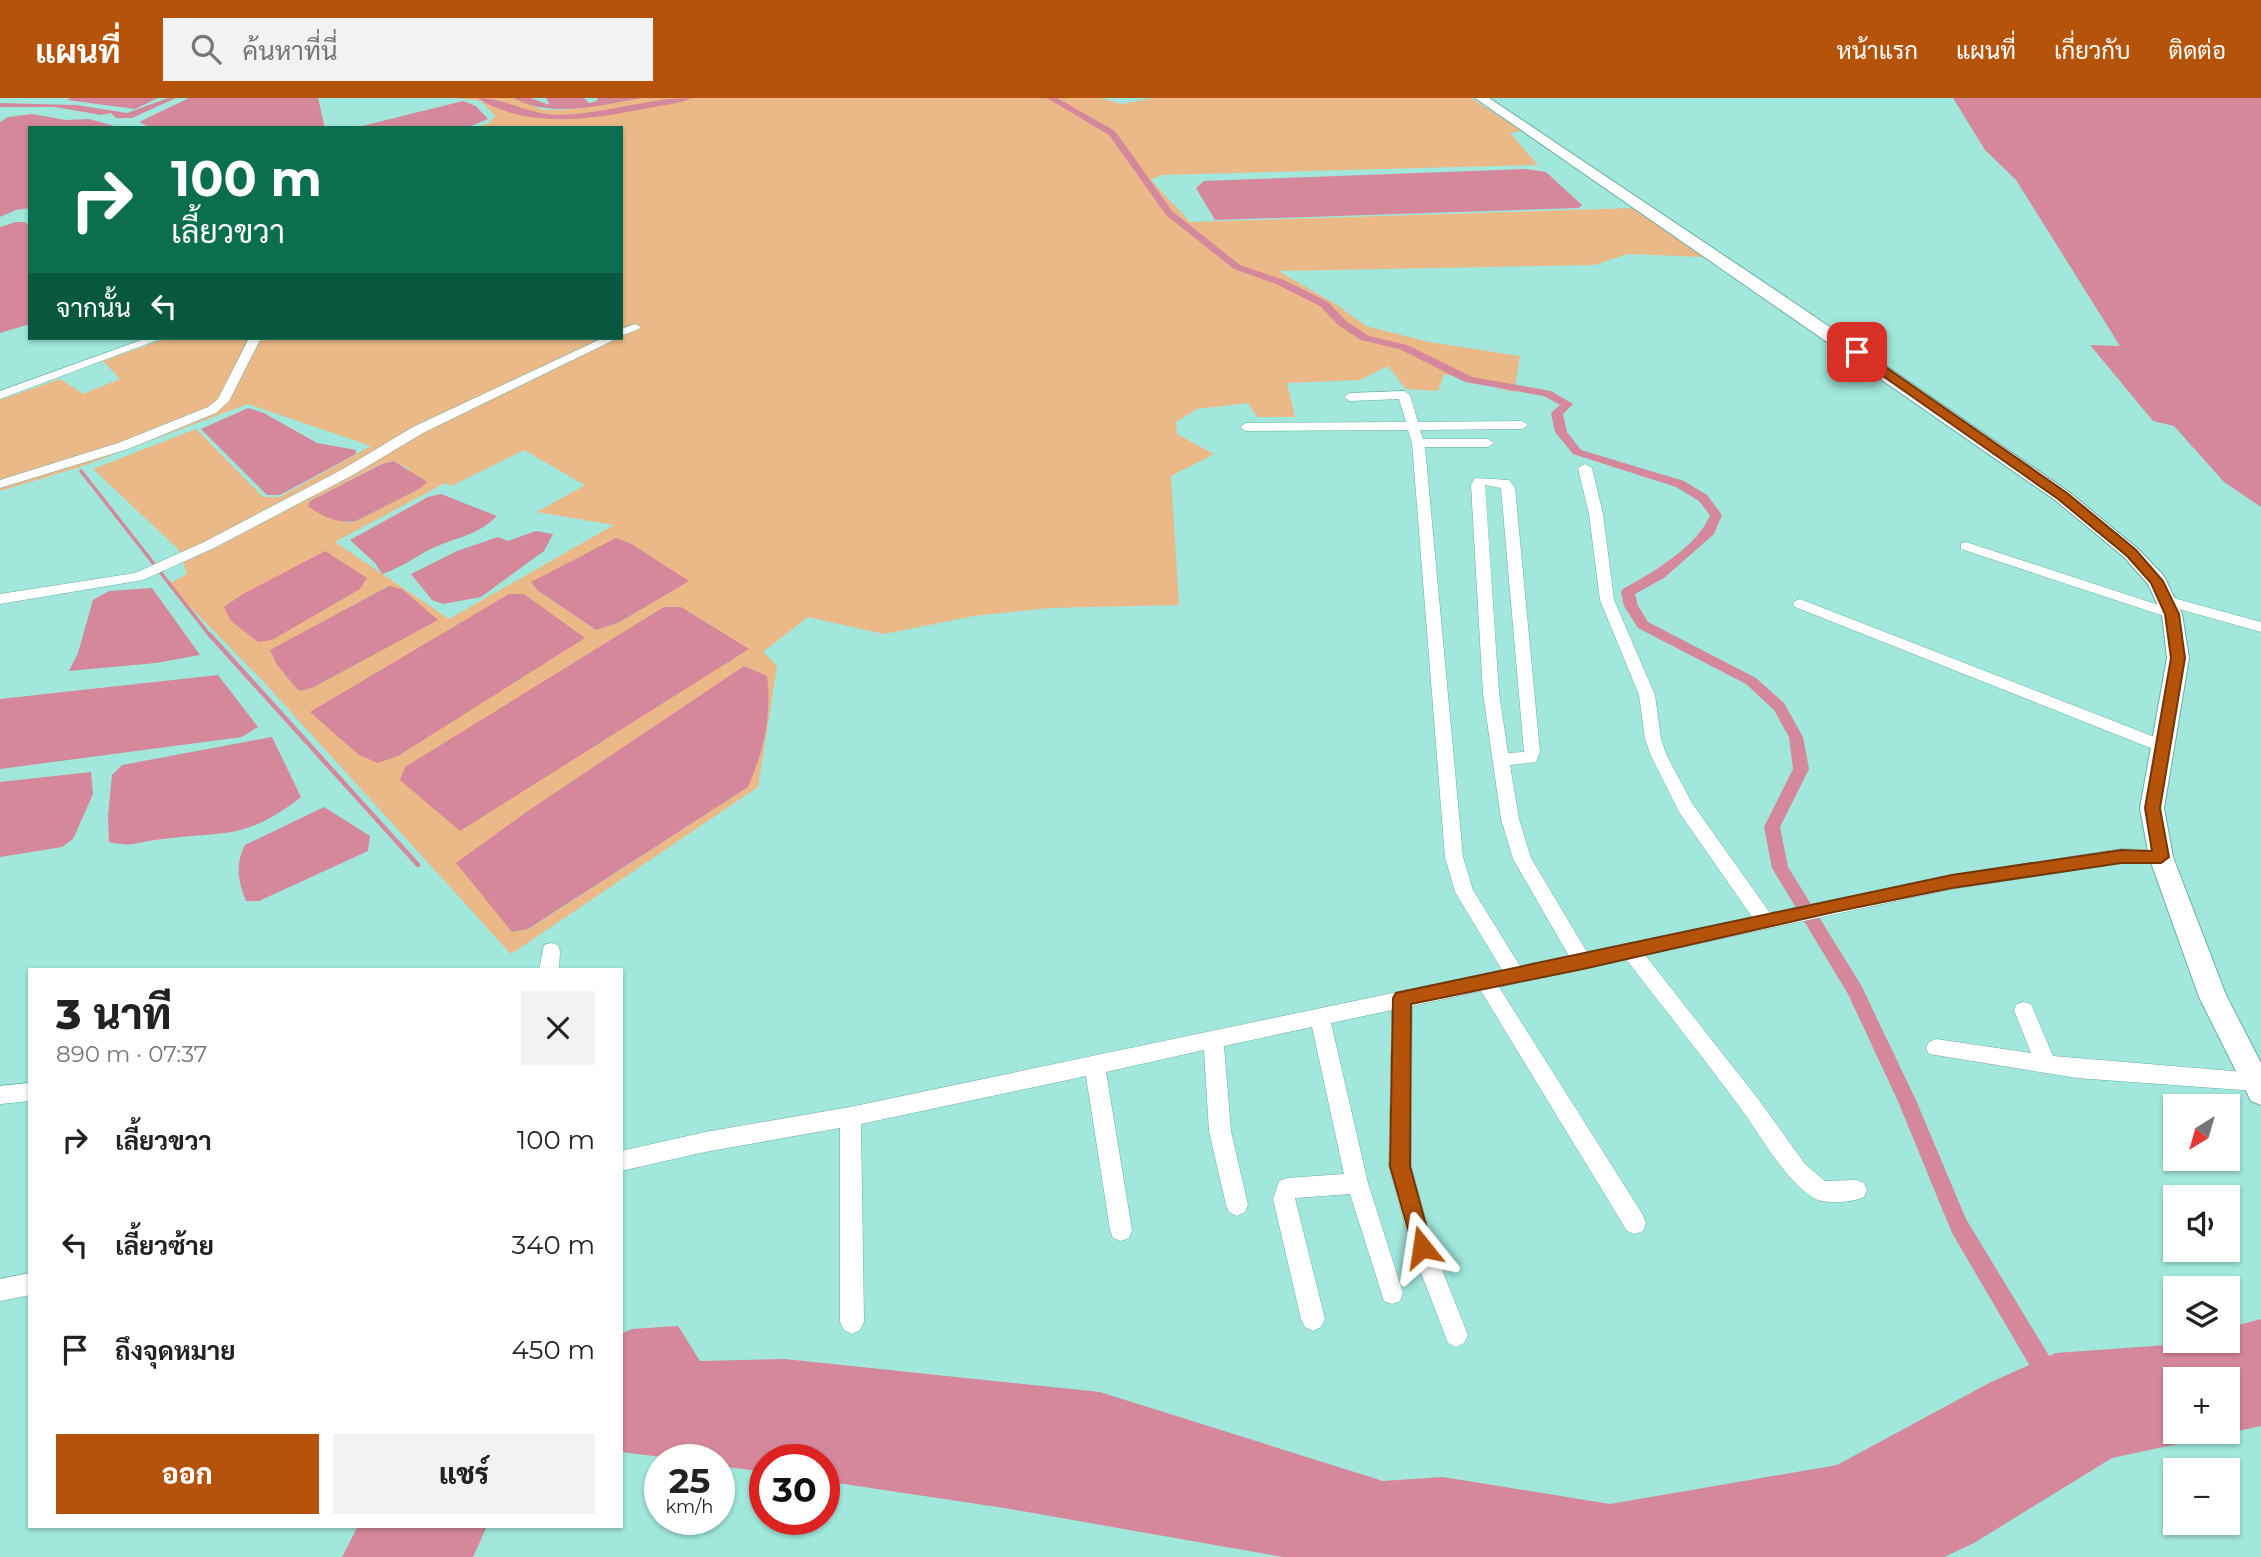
<!DOCTYPE html>
<html lang="th">
<head>
<meta charset="utf-8">
<style>
  body { margin:0; font-family:Montserrat,Sarabun,sans-serif; background:#f2f2f2; color:#222; height:100vh; display:flex; flex-direction:column; font-size:26px; white-space:nowrap }
  * { box-sizing:border-box; margin:0 }
  p { font-size:23px; color:#767676 }
  .icon { flex:none; width:38px; height:38px; fill:none; stroke:currentColor; stroke-width:2; stroke-linecap:round; stroke-linejoin:round }
  .map { position:relative; flex:1; overflow:hidden }
  .panel { position:absolute; left:28px; top:870px; width:595px; height:560px; display:flex; flex-direction:column; background:#fff; border-radius:0px; box-shadow:0 2px 5px #0004 }
  .panel>* { flex:none }
  .top-card { position:absolute; left:28px; top:28px; width:595px; height:214px; border-radius:0px; box-shadow:0 2px 5px #0004; background:#0b6e4f; color:#fff; overflow:hidden }
  .needle { width:46px; rotate:217deg }
  .buttons { position:absolute; left:2163px; top:996px; display:grid; gap:14px }
  .buttons a { display:grid; place-items:center; width:77px; height:77px; border-radius:0px; background:#fff; box-shadow:0 2px 5px #0004; font-size:35px }
  .speed { position:absolute; left:644px; top:1346px; display:flex; gap:14px; font-size:35px; font-weight:700; text-align:center }
  .speed>* { display:grid; place-content:center; width:91px; height:91px; border-radius:50%; background:#fff; box-shadow:0 2px 5px #0004; line-height:1 }
  .speed small { font-size:18px; font-weight:400 }
  .speed .limit { border:10px solid #d22; background:#fff; color:#111 }
  .pin { position:absolute; display:grid; place-items:center; width:60px; height:60px; color:#fff; margin:-30px; border-radius:14px; box-shadow:0 4px 10px #0006 }
  .me { position:absolute; width:77px; margin:-38px; rotate:345deg; stroke-linejoin:round; filter:drop-shadow(0 0 5px #0008) }
  .turn { display:flex; align-items:center; gap:24px; height:147px; padding:0 28px; font-size:32px }
  .turn .icon { width:91px; height:91px; stroke-width:2.5 }
  .turn b { display:block; font-size:49px; line-height:60px }
  .then { display:flex; align-items:center; height:66px; padding:0 28px; background:#0003; gap:14px; font-size:26px }
  .round { display:grid; place-items:center; flex:none; width:74px; height:74px; border-radius:0px; background:#f2f2f2 }
  .summary { display:flex; align-items:center; justify-content:space-between; height:119px; padding:0 28px }
  h1 { font-size:42px; font-weight:800; line-height:52px }
  .cta { display:flex; gap:14px; margin-top:auto; padding:14px 28px }
  .cta a { flex:1; height:80px; border-radius:0px; background:#b45309; color:#fff; font-size:28px; font-weight:800; line-height:80px; text-align:center }
  .cta a+a { background:#f2f2f2; color:#222 }
  ul { padding:0; list-style:none }
  li { display:flex; align-items:center; gap:21px; height:105px; padding:0 28px }
  li div { flex:1 }
  li b { display:block; font-size:26px }
  li em { font-style:normal }
  header { display:flex; align-items:center; gap:42px; box-sizing:border-box; height:98px; padding:0 35px; background:#b45309; color:#fff }
  header strong { font-size:33px }
  nav { display:flex; gap:38px; margin-inline-start:auto; font-size:24px }
  .search { width:490px; height:63px; background:#f2f2f2; display:flex; align-items:center; gap:18px; box-sizing:border-box; padding:0 24px; border-radius:0px; color:#767676; font-size:26px }
  .map>svg:first-child { display:block }
</style>
</head>
<body>
<header>
<strong>แผนที่</strong>
<div class="search"><svg class="icon" aria-label="search" viewBox="0 0 24 24"><circle cx="10" cy="10" r="6"/><path d="M15 15l6 6"/></svg>ค้นหาที่นี่</div>
<nav><a>หน้าแรก</a><a>แผนที่</a><a>เกี่ยวกับ</a><a>ติดต่อ</a></nav>
</header>
<div class="map">
<svg width="2261" height="1459" viewBox="0 0 2261 1459">
  <rect width="100%" height="100%" fill="#a1e7dc"/>
  <path fill="#ebb888" fill-rule="evenodd" d="M456,0H513L543,12H564L642,0H1100L1122,6L1153,0H1471L1522,33L1510,35L1538,67L1161,77L1151,82L1190,124L1633,110L1704,159L1628,156L1594,167L1278,173L1337,207L1366,228L1429,244L1520,258L1514,294L1444,276L1438,293L1406,291L1388,268L1360,282L1287,285L1295,319H1257L1248,305L1197,311L1176,324L1177,336L1214,356L1171,378L1179,507L1049,510L974,518L884,536L808,519L763,554L777,568L758,689L511,856L261,581L168,486L187,476L178,451L93,371L196,331L263,399H280L371,348L248,306L80,369L0,393V302L60,281L83,296L120,281L103,263L167,240H621V30H475L489,25L495,18L481,3ZM524,352L585,387L537,414L614,427L449,521L335,444L445,385L451,388ZM393,363L408,370L421,390L356,423L345,425L310,403L381,366ZM688,483L618,525L596,532L537,492L531,484ZM389,488L437,522L314,589L270,553ZM670,619L748,689L529,831L512,834L525,715Z"/>
  <g fill="#d5889b" fill-rule="evenodd">
    <path d="M71,0H158L135,11L67,2Z"/>
    <path d="M168,0H176L132,20H116L111,15L101,17L55,9H0V5L76,7L127,15Z"/>
    <path d="M189,0H318L325,30H152L139,24Z"/>
    <path d="M513,0H530L550,7L546,0H584L589,5L597,3L598,0H642C599,7 554,21 513,0Z"/>
    <path d="M1953,0H2261V409L2224,384L2174,328L2153,323L2090,247L2120,248L2016,82L1985,52Z"/>
    <path d="M463,3L476,8L488,21L466,30H354Z"/>
    <path d="M32,16L66,22L89,21L122,30H30V110L16,112L0,119V24L8,19Z"/>
    <path d="M1526,71L1546,74L1582,107L1579,110L1215,122L1196,90L1204,83Z"/>
    <path d="M16,124H25L30,129V226L0,235V129Z"/>
    <path d="M248,310L264,315L317,345L356,352V356L280,397H267L201,331Z"/>
    <path d="M394,363L427,384L421,390L356,423C338,426 323,419 308,408L310,403L382,366Z"/>
    <path d="M441,396L497,418C475,440 453,439 427,453C409,463 402,469 382,476L375,465L350,442L428,399Z"/>
    <path d="M536,433L553,436L544,453L481,499L443,506L432,502L411,476L457,453L498,439L508,443Z"/>
    <path d="M616,440L630,445L689,483L618,525L596,532L537,492L531,484Z"/>
    <path d="M325,453L367,480L360,491L272,542L258,544L231,523L224,509L243,496Z"/>
    <path d="M389,488L402,491L438,522L314,589L301,593L297,591L277,567L270,552Z"/>
    <path d="M152,490L200,557L156,565L69,573L78,555L93,502L109,493Z"/>
    <path d="M509,496H524L585,540L398,658L378,665L359,657L310,614Z"/>
    <path d="M664,509H681L749,551L460,733L400,682L405,669Z"/>
    <path d="M744,568L767,578C772,617 764,652 748,689L528,831L512,834L456,765L525,715Z"/>
    <path d="M218,577L258,629L242,639L0,671V601Z"/>
    <path d="M272,639L301,699C246,742 227,733 163,741C139,743 135,750 109,744L108,717L112,677L122,667Z"/>
    <path d="M91,674L93,696L73,741L62,749L0,759V684Z"/>
    <path d="M324,709L370,738L368,753L259,803H246C238,784 235,766 245,747Z"/>
    <path d="M2261,1221V1328L2112,1360L1974,1445L1944,1459H1283L1004,1410L824,1383V1362H765V1374L719,1368V1362L677,1361L621,1354V1236L632,1231L678,1228L700,1263L785,1261L1100,1294L1383,1383L1443,1379L1610,1406L1837,1367L1989,1285L2056,1255L2167,1247L2182,1243L2228,1242V1230ZM2175,1281H2228V1334H2175Z"/>
    <path d="M358,1428H487L473,1459H342Z"/>
  </g>
  <g fill="none" stroke-linecap="round" stroke-linejoin="round">
    <g stroke="#d5889b" stroke-width="3.5">
      <path d="M81,373L154,466"/>
      <path d="M161,475L211,539"/>
    </g>
    <path stroke="#d5889b" stroke-width="4.5" d="M210,537L418,767"/>
    <g fill="#d5889b" fill-rule="evenodd">
      <path d="M477,0C504,0 528,16 556,17C602,17 646,0 691,0C680,6 662,7 649,10C592,21 529,32 477,0Z"/>
      <path d="M1047,0H1057L1115,33L1172,113L1240,167L1284,182L1328,204L1346,223L1369,238L1407,247L1472,279L1551,293L1573,306L1563,316L1567,334L1581,352L1684,383L1707,397L1722,417L1714,436L1664,480L1635,496L1638,508L1648,524L1756,580L1784,605L1803,639L1809,671L1780,729L1788,769L1861,887L1915,1000L1966,1121L2057,1271L2060,1279L2057,1287L2049,1290L2041,1287L1952,1135L1897,1001L1848,896L1772,770L1764,729L1793,671L1789,639L1774,612L1746,586L1638,530L1624,508L1621,494L1623,491C1652,475 1698,448 1710,417L1699,403L1676,389L1573,356L1555,334L1551,315L1560,307L1544,298L1465,284L1399,251L1361,242L1338,227L1320,208L1276,186L1234,171L1166,117L1109,37Z"/>
    </g>
    <defs>
      <g id="street">
        <path d="M635,226L641,229L639,231L621,238V231Z"/>
        <path d="M147,240H163L0,301V293Z"/>
        <path d="M249,240H261L229,303L216,315L128,351L0,390V382L118,345L208,309L218,301Z"/>
        <path d="M603,240H618L423,335L353,377L214,450L143,482L0,506V496L135,475L204,444L343,371L413,329Z"/>
        <path d="M1404,293L1410,297L1418,324L1522,323L1528,327L1522,331L1420,332L1423,341H1488L1494,345L1488,349H1425L1463,759L1473,792L1520,868L1569,858L1513,761L1501,721L1483,595L1471,387L1475,380L1509,382L1515,390L1540,654L1536,664L1510,667L1519,721L1531,760L1587,854L1752,819L1679,714L1651,658L1645,641L1639,597L1600,502L1589,416L1578,370L1585,366L1592,370L1603,416L1614,502L1655,597L1661,641L1667,658L1692,705L1770,815L1952,777L2121,751L2161,752L2167,754L2170,759L2167,764L2121,765L1952,791L1645,857L1759,1002L1805,1066L1825,1083L1856,1082L1864,1085L1867,1092L1864,1099C1850,1105 1824,1107 1812,1099C1782,1078 1765,1044 1744,1015C1706,963 1666,913 1626,861L1499,889L1643,1117L1646,1125L1643,1133L1635,1136L1627,1133L1481,893L1412,908L1411,1068L1433,1149L1468,1237L1464,1245L1456,1249L1448,1245L1411,1149L1389,1068L1392,912L1331,925L1368,1085L1403,1195L1400,1203L1392,1206L1384,1203L1350,1096L1295,1100L1325,1221L1321,1229L1313,1233L1305,1229L1301,1221L1273,1101L1279,1083L1287,1080L1344,1076L1312,929L1224,948L1231,1033L1248,1107L1245,1114L1237,1118L1229,1114L1226,1107L1209,1033L1204,952L1106,974L1132,1132L1129,1140L1121,1143L1113,1140L1110,1132L1086,978L861,1026L864,1224L860,1232L852,1236L844,1232L840,1224V1030L705,1054L621,1073V1053L705,1034L850,1009L1502,872L1455,794L1445,759L1412,345L1408,332L1246,333L1240,329L1246,325L1406,324L1399,301L1350,303L1344,299L1350,295ZM1485,387L1501,390L1524,654L1508,655L1499,595Z"/>
        <path d="M1966,444L2177,513L2179,516L2172,521L2167,519L1961,451V445Z"/>
        <path d="M2166,498L2261,524V534L2161,506L2159,503L2161,500Z"/>
        <path d="M1800,501L2170,645L2172,649L2164,655L2158,653L1795,509L1793,506L1795,503Z"/>
        <path d="M551,845L558,847L560,853L559,872H539L544,847Z"/>
        <path d="M2024,904L2031,906L2053,958L2256,975L2261,977V991L2256,993L2077,980L1929,956L1926,950L1929,944L1936,941L2031,955L2014,912L2017,906Z"/>
        <path d="M30,985V1003L0,1006V988Z"/>
        <path d="M30,1175V1197L0,1203V1181Z"/>
      </g>
      <path id="secondary" d="M1475,0H1489L1802,210L2069,394L2138,451L2164,478L2182,516L2189,560L2164,710L2173,759L2226,897L2261,965V1007L2251,1003L2199,899L2149,759L2140,710L2167,560L2162,516L2148,486L2124,459L2055,402Z"/>
    </defs>
    <use href="#street" stroke="#6aaea4" stroke-width="1"/>
    <use href="#secondary" stroke="#6aaea4" stroke-width="2"/>
    <use href="#street" fill="#fff" fill-rule="evenodd"/>
    <use href="#secondary" fill="#fff" fill-rule="evenodd"/>
  </g>
  <path fill="#b45309" stroke="#753606" stroke-width="2" d="M1853,252H1861L2067,395L2136,452L2163,483L2179,516L2185,560L2160,710L2169,759L2161,765H2121L1952,790L1834,814L1583,871L1411,906L1410,1068L1432,1149L1429,1156L1422,1159L1415,1156L1390,1068L1393,900L1396,895L1952,777L2121,752L2152,753L2145,710L2171,560L2165,516L2151,485L2127,458L2058,401L1853,257Z"/>
</svg>
<div class="buttons">
<a><svg class="needle" viewBox="-14 -14 28 28"><path d="M0-13l5 13h-10z" fill="#e53935"/><path d="M0 13l5-13h-10z" fill="#767676"/></svg></a>
<a><svg class="icon" aria-label="sound" viewBox="0 0 24 24"><path d="M4 9h4l5-4v14l-5-4H4zM17 9q2 3 0 6"/></svg></a>
<a><svg class="icon" aria-label="layers" viewBox="0 0 24 24"><path d="M12 4l9 5-9 5-9-5zM3 14l9 5 9-5"/></svg></a>
<a>+</a>
<a>−</a>
</div>
<div class="speed"><div>25<small>km/h</small></div><div class="limit">30</div></div>
<div class="pin" style="left:1857px;top:254px;background:#d93025"><svg class="icon" aria-label="arrive" viewBox="0 0 24 24"><path d="M6 21V4h12l-3 4 3 4H6"/></svg></div>
<svg class="me" style="left:1422px;top:1149px" viewBox="-20 -20 40 40"><path d="M0-17L14 15 0 8-14 15z" fill="#b45309" stroke="#fff" stroke-width="4"/></svg>
<div class="top-card">
<div class="turn"><svg class="icon" aria-label="right" viewBox="0 0 24 24"><path d="M7 20v-9h11M14 6l5 5-5 5"/></svg><div><b>100 m</b>เลี้ยวขวา</div></div>
<div class="then">จากนั้น<svg class="icon" aria-label="left" viewBox="0 0 24 24"><path d="M17 20v-9H6M10 6l-5 5 5 5"/></svg></div>
</div>
<section class="panel">
<div class="summary"><div><h1>3 นาที</h1><p>890 m · 07:37</p></div><a class="round"><svg class="icon" aria-label="close" viewBox="0 0 24 24"><path d="M6 6l12 12M18 6L6 18"/></svg></a></div>
<ul>
<li><svg class="icon" aria-label="right" viewBox="0 0 24 24"><path d="M7 20v-9h11M14 6l5 5-5 5"/></svg><div><b>เลี้ยวขวา</b></div><em>100 m</em></li>
<li><svg class="icon" aria-label="left" viewBox="0 0 24 24"><path d="M17 20v-9H6M10 6l-5 5 5 5"/></svg><div><b>เลี้ยวซ้าย</b></div><em>340 m</em></li>
<li><svg class="icon" aria-label="arrive" viewBox="0 0 24 24"><path d="M6 21V4h12l-3 4 3 4H6"/></svg><div><b>ถึงจุดหมาย</b></div><em>450 m</em></li>
</ul>
<div class="cta"><a>ออก</a><a>แชร์</a></div>
</section>
</div>
</body>
</html>
